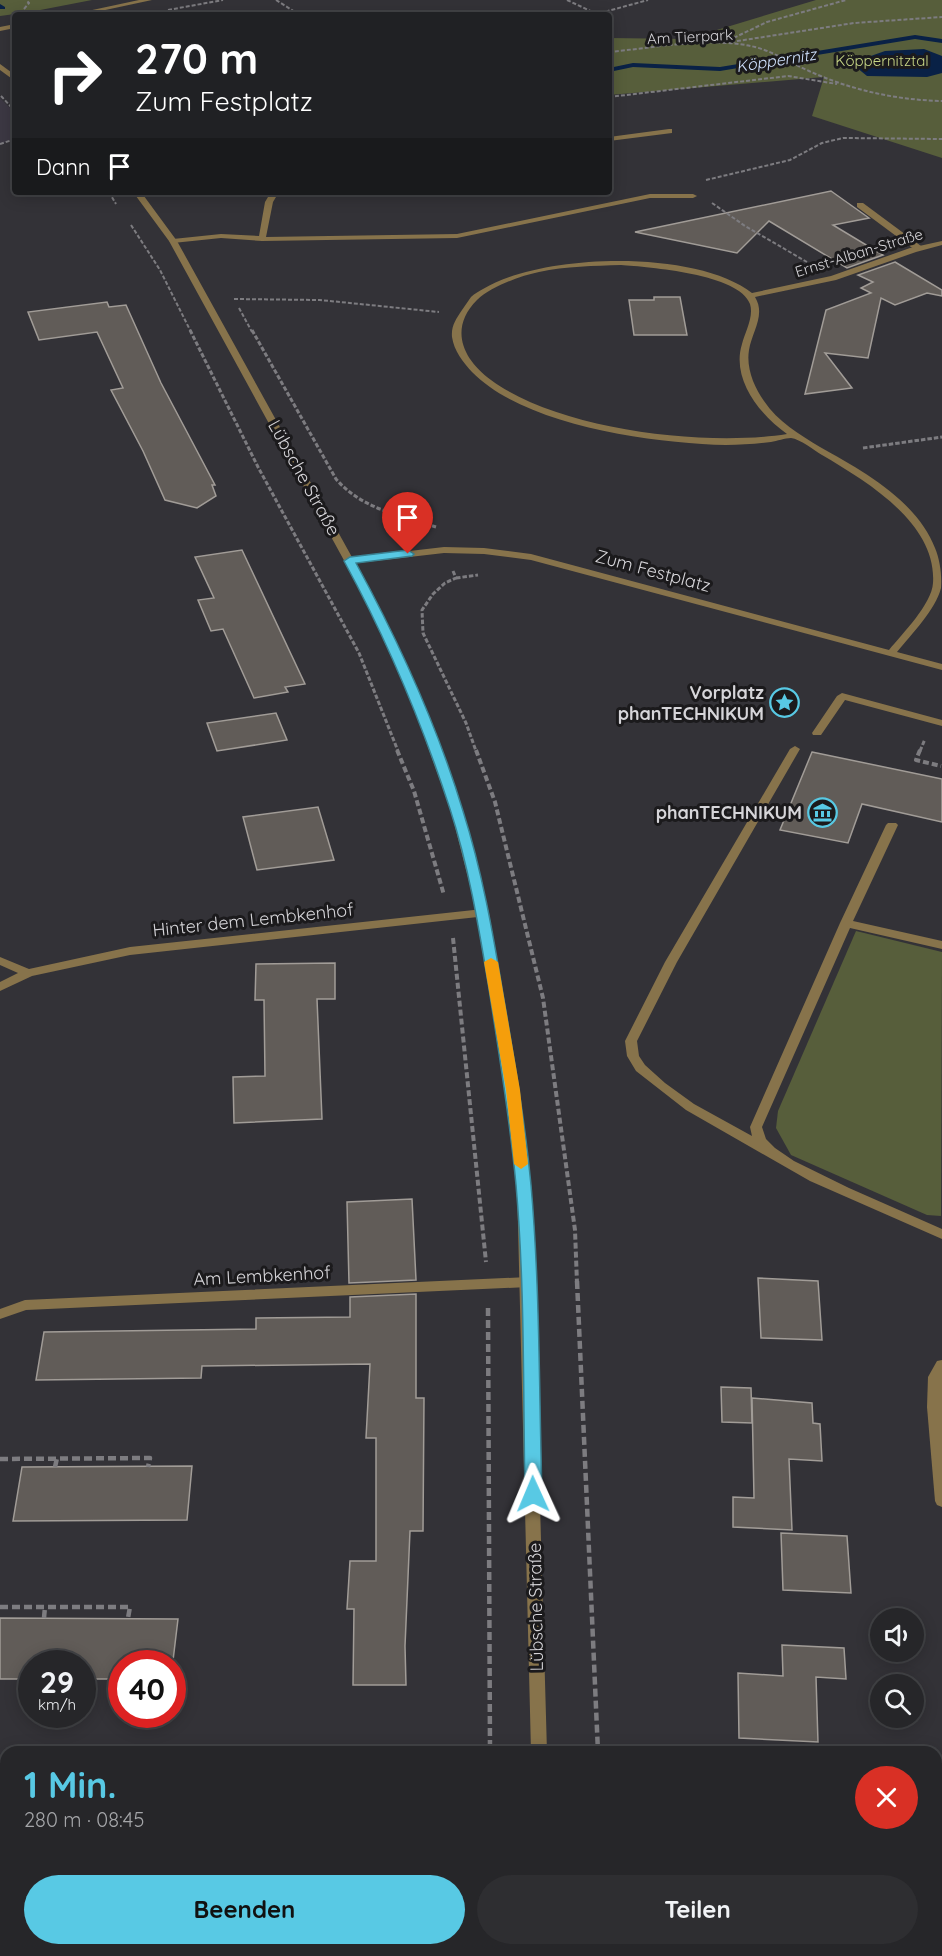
<!DOCTYPE html>
<html lang="de">
<head>
<meta charset="utf-8">
<style>
  body { margin:0; font-family:Quicksand,sans-serif; background:#2e2e31; color:#f1f3f6; height:100vh; display:flex; flex-direction:column; font-size:22px; white-space:nowrap }
  * { box-sizing:border-box; margin:0 }
  p { font-size:20px; color:#a4a5a8 }
  .icon { flex:none; width:33px; height:33px; fill:none; stroke:currentColor; stroke-width:2; stroke-linecap:round; stroke-linejoin:round }
  .map { position:relative; flex:1; overflow:hidden }
  .drawer { position:absolute; left:0px; top:1746px; width:942px; height:210px; display:flex; flex-direction:column; background:#262629; border-radius:18px 18px 0 0; box-shadow:0 3px 15px #0003,0 0 0 2px #424346 }
  .drawer>* { flex:none }
  .banner { position:absolute; left:12px; top:12px; width:600px; height:183px; border-radius:6px; box-shadow:0 3px 15px #0003,0 0 0 2px #424346; background:#202124; color:#fff; overflow:hidden }
  .controls { position:absolute; left:870px; top:1608px; display:grid; gap:12px }
  .controls a { display:grid; place-items:center; width:54px; height:54px; border-radius:50%; background:#262629; box-shadow:0 3px 15px #0003,0 0 0 2px #424346; font-size:30px }
  .speed { position:absolute; left:18px; top:1650px; display:flex; gap:12px; font-size:30px; font-weight:700; text-align:center }
  .speed>* { display:grid; place-content:center; width:78px; height:78px; border-radius:50%; background:#262629; box-shadow:0 3px 15px #0003,0 0 0 2px #424346; line-height:1 }
  .speed small { font-size:15px; font-weight:400 }
  .speed .limit { border:9px solid #d22; background:#fff; color:#111 }
  .pin { position:absolute; display:grid; place-items:center; width:51px; height:51px; color:#fff; margin:-62px -26px; border-radius:50% 50% 50% 0; rotate:-45deg; box-shadow:0 0 6px #0007 }
  .pin .icon { rotate:45deg }
  .me { position:absolute; width:66px; margin:-33px; rotate:359deg; stroke-linejoin:round; filter:drop-shadow(0 0 4px #0008) }
  .turn { display:flex; align-items:center; gap:21px; height:126px; padding:0 24px; font-size:27px }
  .turn .icon { width:78px; height:78px; stroke-width:2.5 }
  .turn b { display:block; font-size:42px; line-height:51px }
  .then { display:flex; align-items:center; height:57px; padding:0 24px; background:#0003; gap:12px; font-size:22px }
  .round { display:grid; place-items:center; flex:none; width:63px; height:63px; border-radius:32px; background:#2e2e31 }
  .overview { display:flex; align-items:center; justify-content:space-between; height:102px; padding:0 24px }
  h1 { font-size:36px; font-weight:800; line-height:45px; color:#58c9e4 }
  .button { display:flex; gap:12px; margin-top:auto; padding:12px 24px }
  .button a { flex:1; height:69px; border-radius:36px; background:#58c9e4; color:#111; font-size:24px; font-weight:800; line-height:69px; text-align:center }
  .button a+a { background:#2e2e31; color:#f1f3f6 }
  .map>svg:first-child { display:block }
</style>
</head>
<body>
<div class="map">
<svg width="942" height="1956" viewBox="0 0 942 1956">
  <rect width="100%" height="100%" fill="#333237"/>
  <path fill="#3c3843" d="M0,98L15,113V139L0,144Z"/>
  <g fill="#575e3b">
    <path d="M0,0H92L30,12L0,16Z"/>
    <path d="M816,0H942V158L812,116L824,77L609,95V38L687,39Z"/>
    <path d="M856,931L942,952L941,1216L927,1215L791,1155L776,1128L778,1111Z"/>
  </g>
  <path fill="#092146" d="M924,49L942,56V73L927,77L867,76L851,63L885,51Z"/>
  <g fill="none" stroke-linecap="round" stroke-linejoin="round">
    <g fill="#092146" fill-rule="evenodd">
      <path d="M0,4L5,7V9H0Z"/>
      <path d="M915,35L942,39V43L915,39L720,71L633,67L609,72V68L633,63L720,67Z"/>
    </g>
  </g>
  <g fill="#615c58" stroke="#a19c97" stroke-width="1.5">
    <path d="M831,191L869,218L833,225L883,255L847,268L769,221L737,253L635,232Z"/>
    <path d="M895,262L942,290V296L927,293L895,305L881,298L868,358L825,353L852,388L805,394L826,310L871,293L861,288L873,282L858,275Z"/>
    <path d="M654,297H680L687,335H634L629,300H654Z"/>
    <path d="M107,302L109,307L126,305L161,383L215,485H212L216,496L197,508L165,500L143,451L111,390L123,388L97,332L39,340L28,312Z"/>
    <path d="M242,550L305,684L285,687L288,692L254,698L223,629L211,631L198,600L214,598L195,557Z"/>
    <path d="M276,713L287,740L217,751L207,723Z"/>
    <path d="M812,752L942,779V822L862,804L848,843L780,830Z"/>
    <path d="M318,807L334,860L257,870L243,817Z"/>
    <path d="M335,963V999H317L322,1119L234,1123L233,1077L265,1076L264,1000H255L256,964Z"/>
    <path d="M412,1199L416,1280L349,1283L347,1202Z"/>
    <path d="M758,1278L818,1281L822,1340L761,1338Z"/>
    <path d="M416,1294V1398H424L423,1531H410L405,1646L406,1685H353L354,1609H347L350,1561H376V1438H366L370,1364L202,1366L201,1378L36,1380L44,1332L256,1329V1318L350,1317V1297Z"/>
    <path d="M721,1387L751,1388L752,1423L722,1422Z"/>
    <path d="M752,1398L812,1403L813,1423L820,1424L822,1461L789,1459L792,1530L733,1527V1497L754,1498Z"/>
    <path d="M192,1466L187,1520L13,1521L22,1467Z"/>
    <path d="M781,1533L847,1536L851,1593L783,1590Z"/>
    <path d="M0,1618L178,1619L172,1669V1664H122V1679H82V1664H32V1679H0Z"/>
    <path d="M782,1645L844,1648L846,1679L816,1677L818,1742L739,1738L738,1673L783,1676Z"/>
  </g>
  <g fill="none" stroke-linecap="round" stroke-linejoin="round">
    <g stroke="#7d7c80" stroke-width="2" stroke-dasharray="4 2" stroke-linecap="butt">
      <path d="M276,0L295,12"/>
      <path d="M567,0L597,14L648,0"/>
      <path d="M24,9L29,3L26,0"/>
      <path d="M168,10L223,0"/>
      <path d="M731,42L854,23L942,17"/>
      <path d="M723,43L767,22L846,0"/>
      <path d="M609,52C653,48 711,36 755,47C774,52 791,63 809,71C851,90 896,100 942,101"/>
      <path d="M1,96L15,111"/>
      <path d="M609,97L788,76L837,84"/>
      <path d="M0,144L15,139"/>
      <path d="M706,180L790,160L822,143L843,138L942,139"/>
      <path d="M109,192L116,204"/>
      <path d="M712,203L745,226L807,262"/>
      <path d="M131,225L160,270L191,332"/>
      <path d="M234,299L320,300L439,312"/>
      <path d="M239,308L252,332"/>
    </g>
    <g stroke="#7d7c80" stroke-width="3" stroke-dasharray="4.5 2" stroke-linecap="butt">
      <path d="M190,330L258,467L359,653L398,751"/>
      <path d="M252,330L336,479C362,509 399,515 436,527"/>
      <path d="M863,448L942,437"/>
      <path d="M453,571L456,578L445,583L433,594L422,610L423,633L466,723L476,751"/>
      <path d="M456,578L478,575"/>
      <path d="M920,751L925,739"/>
    </g>
    <g stroke="#7d7c80" stroke-width="4" stroke-dasharray="6 3" stroke-linecap="butt">
      <path d="M397,750L414,791L444,895"/>
      <path d="M476,750L495,802L543,998L575,1230L577,1283"/>
      <path d="M920,750L916,760L941,766"/>
      <path d="M453,938L486,1262"/>
    </g>
    <g stroke="#7d7c80" stroke-width="4.5" stroke-dasharray="8 4" stroke-linecap="butt">
      <path d="M577,1281L598,1752"/>
      <path d="M488,1308L490,1752"/>
      <path d="M0,1459L150,1458L148,1467"/>
      <path d="M55,1467L57,1458"/>
      <path d="M0,1607H130L128,1618"/>
      <path d="M44,1618L45,1607"/>
      <path d="M0,1774H6"/>
      <path d="M491,1950V1956"/>
      <path d="M606,1950V1956"/>
    </g>
    <g fill="#87734b" fill-rule="evenodd">
      <path d="M857,203H863L921,246V250H915L857,207Z"/>
      <path d="M842,693L942,720V726L845,700L821,735H813L812,733L837,696Z"/>
      <path d="M795,746L800,749L677,962L637,1041L639,1056L645,1065L665,1083L694,1104L752,1136L750,1127L840,923L886,825L888,823H896L898,825L853,921L942,941V949L850,928L762,1127L766,1139L775,1148L794,1161L849,1188L942,1229V1239L810,1181L686,1110L636,1071L627,1056L625,1041L665,962L790,749Z"/>
    </g>
    <g fill="#87734b" fill-rule="evenodd">
      <path d="M669,129H672V133L609,141V137Z"/>
      <path d="M271,192H279L273,202L266,237L457,234L650,194H693L697,196L693,198H650L457,238L262,241L221,238L173,243L169,241L173,239L221,234L259,236L265,202Z"/>
      <path d="M942,241V245L916,252L836,280L755,297C766,315 752,332 749,350C746,368 754,387 764,401C778,422 799,434 820,447C863,471 916,500 935,548C940,560 942,575 941,588C936,609 911,635 897,652L942,664V670L531,560L484,554L444,553L349,564L344,561L349,558L444,547L484,548L531,554L889,650C902,634 932,604 933,583C937,523 866,481 822,455C814,450 800,439 791,438C785,438 777,441 771,442C756,444 741,445 726,445C653,443 525,426 472,372C463,362 454,351 452,337C451,326 456,319 462,310C465,306 468,301 471,297C474,294 479,291 483,289C542,253 696,249 752,293L831,276L910,248ZM621,265C648,267 740,274 750,304C754,317 745,332 742,344C731,379 760,415 787,434C705,447 559,430 491,380C462,359 449,328 477,300C492,286 520,276 539,272C566,266 594,266 621,265Z"/>
      <path d="M483,909L489,913L487,916L130,955L32,976L0,991V982L18,973L0,965V957L29,969L130,947Z"/>
      <path d="M528,1277L533,1278L535,1282L533,1286L528,1287L26,1310L0,1319V1309L25,1300Z"/>
      <path d="M942,1360V1507L937,1505L935,1501L927,1407L928,1377L937,1361Z"/>
    </g>
    <g fill="#87734b" fill-rule="evenodd">
      <path d="M139,0H152L82,15H69Z"/>
      <path d="M15,24V28L0,31V27Z"/>
      <path d="M0,64L15,75V81L0,70Z"/>
      <path d="M133,192H141L177,241L379,606L417,689L463,811L489,913L519,1090L531,1186L547,1752H531L517,1186L507,1090L477,913L451,811L407,689L369,606L169,241Z"/>
      <rect x="535" y="1950" width="18" height="6"/>
    </g>
  </g>
  <path fill="#58c9e4" stroke="#398394" stroke-width="1.5" d="M408,550L414,554L412,556L356,563C399,642 437,725 463,811C482,871 493,933 503,994C514,1058 525,1121 531,1185C540,1287 539,1391 542,1494L539,1498L533,1500L527,1498L525,1494C523,1391 525,1287 516,1185C510,1119 499,1054 489,989C479,929 469,867 450,809C422,723 387,640 344,561L350,557Z"/>
  <path fill="#f59e0b" d="M491,958L498,962L520,1090L528,1164L521,1169L514,1164L506,1090L484,962Z"/>
  <defs>
    <symbol id="sight-ring" viewBox="-11 -11 22 22"><circle r="9.5" fill="#1b1a1c" stroke="#58c9e4" stroke-width="1.5"/><path d="M0-6L1.8-2.2L6-1.7L2.9 1.2L3.7 5.4L0 3.3L-3.7 5.4L-2.9 1.2L-6-1.7L-1.8-2.2Z" fill="#58c9e4"/></symbol>
    <symbol id="museum-ring" viewBox="-11 -11 22 22"><circle r="9.5" fill="#1b1a1c" stroke="#58c9e4" stroke-width="1.5"/><path d="M0-6L6-3V-2H-6V-3ZM-5-1h2V3h-2ZM-1-1h2V3h-2ZM3-1h2V3H3ZM-6 4H6V6H-6Z" fill="#58c9e4"/></symbol>
  </defs>
  <g fill-rule="evenodd">
    <use href="#sight-ring" x="768" y="686" width="33" height="33"/>
    <use href="#museum-ring" x="806" y="796" width="33" height="33"/>
  </g>
  <g text-anchor="middle" stroke-width="6" stroke-linejoin="round" paint-order="stroke">
    <g font-size="15" fill="#d6d5d9" stroke="#1b1a1c">
      <text transform="translate(690 37) rotate(-3)" y="5">Am Tierpark</text>
      <text transform="translate(859 253) rotate(-17)" y="5">Ernst-Alban-Straße</text>
    </g>
    <g font-size="15" fill="#c8d786" stroke="#1b1a1c">
      <text x="882" y="66">Köppernitztal</text>
    </g>
    <g font-size="16" font-style="italic" fill="#d0e2fe" stroke="#1b1a1c">
      <text transform="translate(776 60) rotate(-9)" y="6">Köppernitz</text>
    </g>
    <g font-size="18" fill="#d6d5d9" stroke="#1b1a1c">
      <text transform="translate(304 478) rotate(61)" y="6">Lübsche Straße</text>
      <text transform="translate(653 571) rotate(15)" y="6">Zum Festplatz</text>
      <text transform="translate(253 920) rotate(-6)" y="6">Hinter dem Lembkenhof</text>
      <text transform="translate(262 1276) rotate(-3)" y="6">Am Lembkenhof</text>
      <text transform="translate(536 1607) rotate(-91)" y="6">Lübsche Straße</text>
    </g>
    <g font-size="18" font-weight="bold" fill="#d6d5d9" stroke="#1b1a1c" text-anchor="end">
      <text x="764" y="699">Vorplatz<tspan x="764" dy="21">phanTECHNIKUM</tspan></text>
      <text x="802" y="819">phanTECHNIKUM</text>
    </g>
  </g>
</svg>
<div class="controls">
<a><svg class="icon" aria-label="sound" viewBox="0 0 24 24"><path d="M4 9h4l5-4v14l-5-4H4zM17 9q2 3 0 6"/></svg></a>
<a><svg class="icon" aria-label="search" viewBox="0 0 24 24"><circle cx="10" cy="10" r="6"/><path d="M15 15l6 6"/></svg></a>
</div>
<div class="speed"><div>29<small>km/h</small></div><div class="limit">40</div></div>
<div class="pin" style="left:408px;top:554px;background:#d93025"><svg class="icon" aria-label="arrive" viewBox="0 0 24 24"><path d="M6 21V4h12l-3 4 3 4H6"/></svg></div>
<svg class="me" style="left:533px;top:1494px" viewBox="-20 -20 40 40"><path d="M0-17L14 15 0 8-14 15z" fill="#58c9e4" stroke="#fff" stroke-width="4"/></svg>
<div class="banner">
<div class="turn"><svg class="icon" aria-label="right" viewBox="0 0 24 24"><path d="M7 20v-9h11M14 6l5 5-5 5"/></svg><div><b>270 m</b>Zum Festplatz</div></div>
<div class="then">Dann<svg class="icon" aria-label="arrive" viewBox="0 0 24 24"><path d="M6 21V4h12l-3 4 3 4H6"/></svg></div>
</div>
<section class="drawer">
<div class="overview"><div><h1>1 Min.</h1><p>280 m · 08:45</p></div><a class="round" style="background:#d93025;color:#fff"><svg class="icon" aria-label="close" viewBox="0 0 24 24"><path d="M6 6l12 12M18 6L6 18"/></svg></a></div>
<div class="button"><a>Beenden</a><a>Teilen</a></div>
</section>
</div>
</body>
</html>
